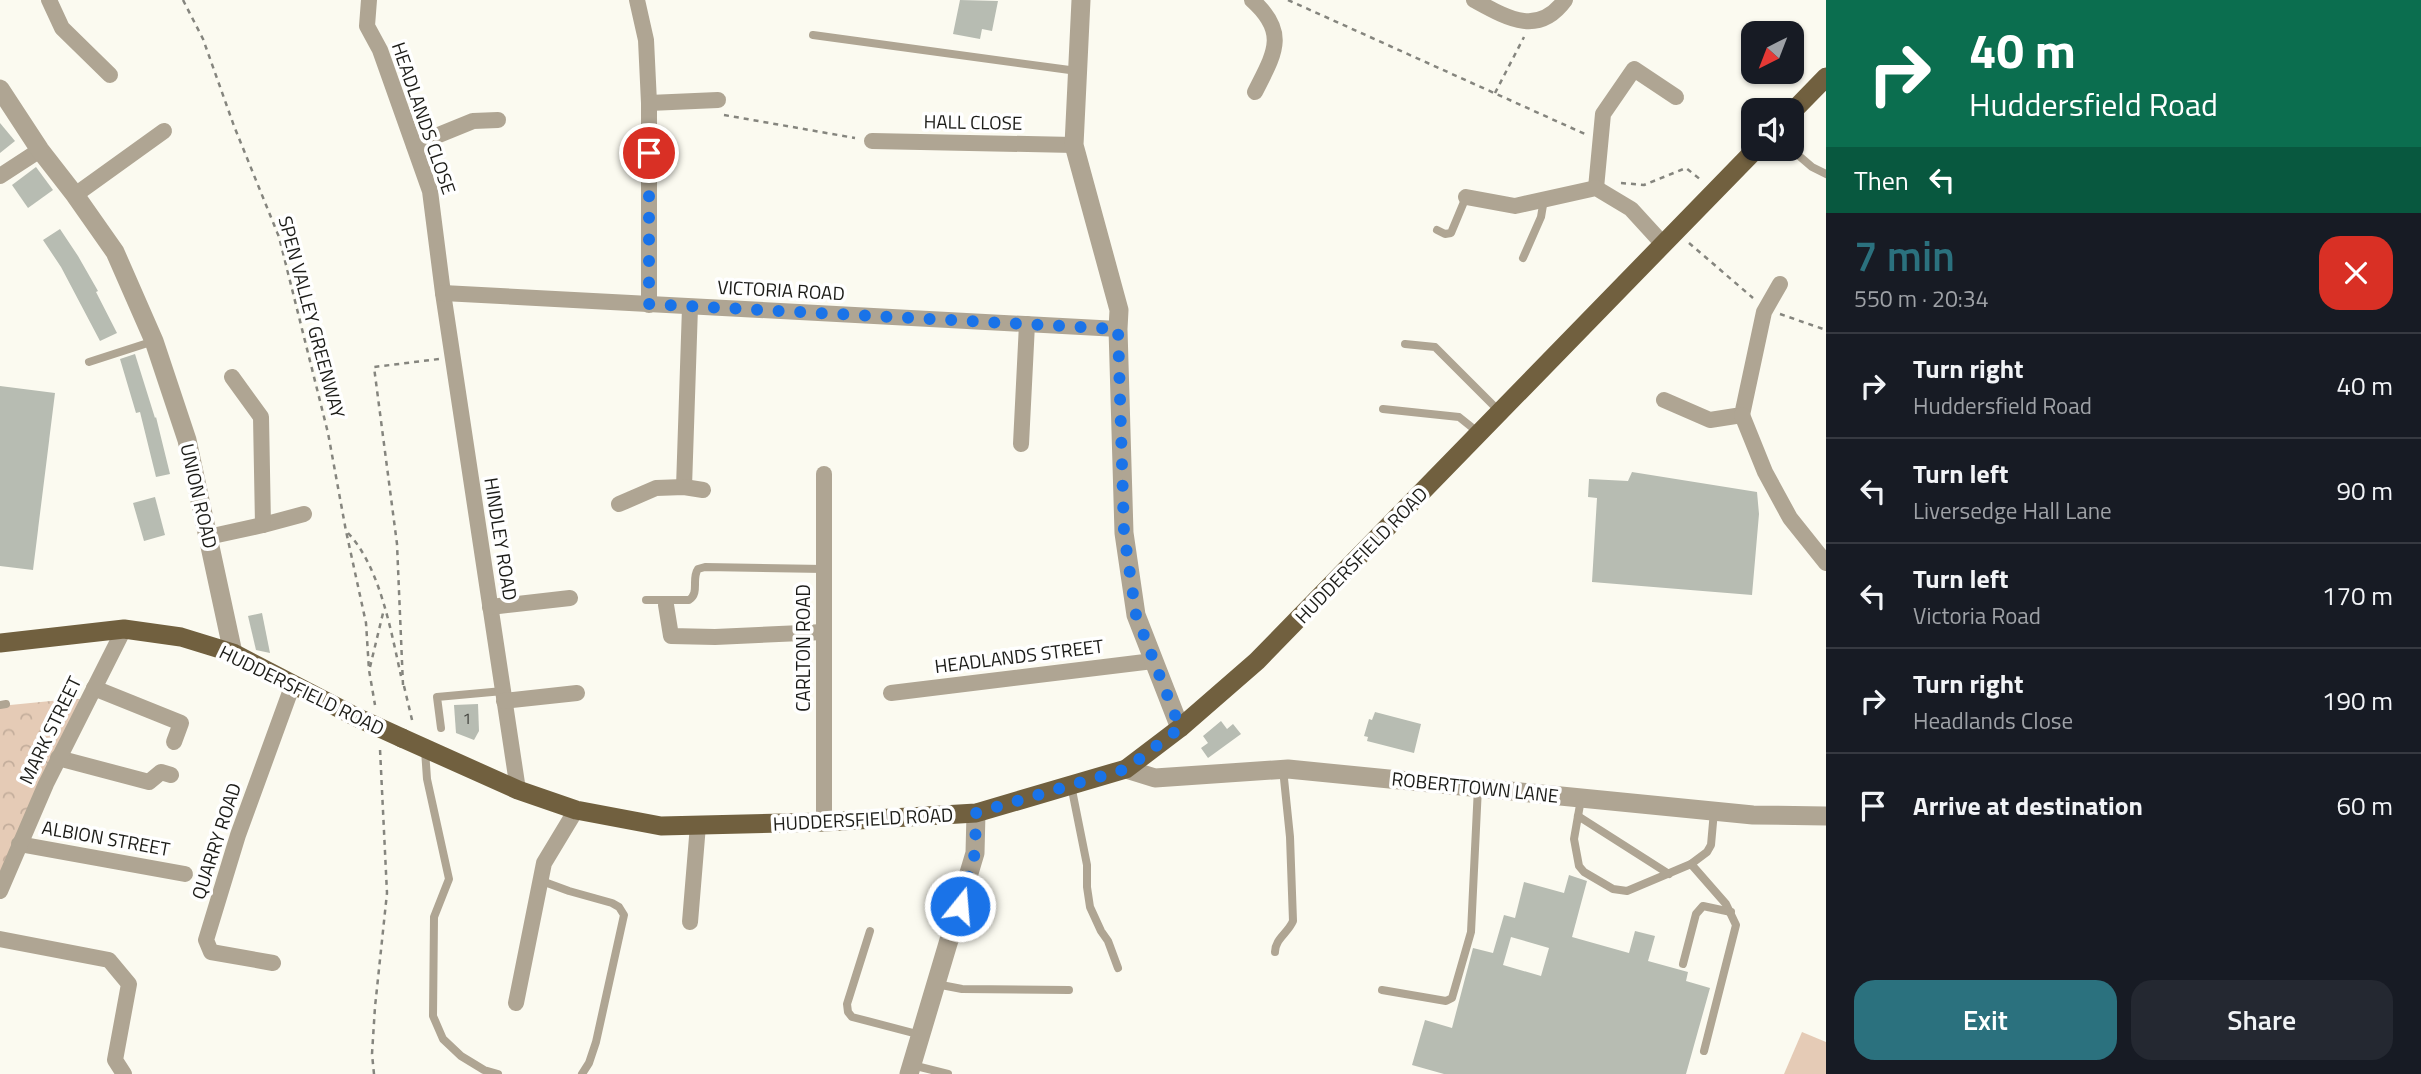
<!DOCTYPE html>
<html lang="en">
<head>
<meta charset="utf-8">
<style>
  body { margin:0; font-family:"Titillium Web",sans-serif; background:#242831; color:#f1f3f6; height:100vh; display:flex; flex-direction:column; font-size:26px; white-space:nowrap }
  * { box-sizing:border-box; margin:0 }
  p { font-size:23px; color:#9ea1a6 }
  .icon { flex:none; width:38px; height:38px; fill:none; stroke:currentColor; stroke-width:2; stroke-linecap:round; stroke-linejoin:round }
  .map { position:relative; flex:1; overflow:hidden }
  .details { display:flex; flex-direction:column; background:#171b24; width:595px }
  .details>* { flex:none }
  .guide { background:#0b6e4f; color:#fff; overflow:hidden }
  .needle { width:46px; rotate:222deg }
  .controls { position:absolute; left:1741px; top:21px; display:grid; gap:14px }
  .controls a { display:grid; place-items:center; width:63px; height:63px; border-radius:14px; background:#171b24; box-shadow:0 2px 5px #0004; font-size:35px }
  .pin { position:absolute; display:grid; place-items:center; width:60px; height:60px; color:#fff; margin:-30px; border:4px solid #fff; border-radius:50%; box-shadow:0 2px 7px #0007 }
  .me { position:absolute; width:77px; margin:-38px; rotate:17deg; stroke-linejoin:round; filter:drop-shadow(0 0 5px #0008) }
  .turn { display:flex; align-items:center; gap:24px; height:147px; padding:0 28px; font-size:32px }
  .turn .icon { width:91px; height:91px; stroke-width:2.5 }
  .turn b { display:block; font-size:49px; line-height:60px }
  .then { display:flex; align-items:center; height:66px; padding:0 28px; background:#0003; gap:14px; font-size:26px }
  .round { display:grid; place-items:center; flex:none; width:74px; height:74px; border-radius:21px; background:#242831 }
  .headline { display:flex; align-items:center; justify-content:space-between; height:119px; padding:0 28px }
  h1 { font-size:42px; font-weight:600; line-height:52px; color:#2b717e }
  .primary-button { display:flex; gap:14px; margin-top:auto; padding:14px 28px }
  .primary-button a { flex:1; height:80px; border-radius:21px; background:#2b717e; color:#fff; font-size:28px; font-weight:600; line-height:80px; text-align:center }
  .primary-button a+a { background:#242831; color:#f1f3f6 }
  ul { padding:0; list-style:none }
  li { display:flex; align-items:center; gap:21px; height:105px; padding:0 28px; border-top:2px solid #363941 }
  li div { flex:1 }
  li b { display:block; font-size:26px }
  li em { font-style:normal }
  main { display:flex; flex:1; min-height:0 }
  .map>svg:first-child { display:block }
</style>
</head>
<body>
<main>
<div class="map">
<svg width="1826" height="1074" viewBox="0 0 1826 1074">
  <defs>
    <pattern id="park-crowns" width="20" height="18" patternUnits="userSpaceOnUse" patternTransform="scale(1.75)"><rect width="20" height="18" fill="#e5cbb6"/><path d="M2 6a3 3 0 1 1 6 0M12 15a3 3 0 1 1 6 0" fill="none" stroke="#c4ae9c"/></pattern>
  </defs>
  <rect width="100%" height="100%" fill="#fbfaf0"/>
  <path fill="#e5cbb6" d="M1802,1032L1826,1042V1074H1784Z"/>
  <path fill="url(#park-crowns)" d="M71,699H84L0,881V706Z"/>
  <g fill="#b7bcb2" fill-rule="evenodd">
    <path d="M960,0L998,1L992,31L982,29L980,39L953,34Z"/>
    <path d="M0,123L15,141L0,153Z"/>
    <path d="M36,167L53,190L28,208L12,185Z"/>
    <path d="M60,229L78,256L98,291L96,292L117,333L100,341L61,267L43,240Z"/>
    <path d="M135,354L155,418L156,417L170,474L156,477L140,412L136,413L120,359Z"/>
    <path d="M0,386L55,393L33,570L0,566Z"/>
    <path d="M1632,472L1757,492L1759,514L1752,595L1592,582L1597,498L1588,497L1589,479L1628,481Z"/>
    <path d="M155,497L165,535L144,541L133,503Z"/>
    <path d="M262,613L270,653L256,650L248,616Z"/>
    <path d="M478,704L479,731L474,740L456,733L454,705Z"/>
    <path d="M1375,712L1421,724L1414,753L1367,741L1368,737L1364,736L1369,719L1372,720Z"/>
    <path d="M1221,721L1227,729L1233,724L1241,734L1208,758L1201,748L1208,743L1203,736Z"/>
    <path d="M1569,875L1587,881L1572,937L1629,953L1635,931L1655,936L1648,961L1688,972L1686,981L1710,988L1686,1074H1444L1412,1065L1425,1020L1452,1028L1473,948L1493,953L1504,915L1515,918L1524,882L1564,893ZM1511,937L1549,948L1541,976L1503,965Z"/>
  </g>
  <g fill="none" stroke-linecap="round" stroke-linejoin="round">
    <g stroke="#85857e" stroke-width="2.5" stroke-dasharray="5 5" stroke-linecap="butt">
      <path d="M183,0L203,39L234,126L279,237L328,433L346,531L366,623L369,670L375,705"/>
      <path d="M1288,0L1585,134"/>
      <path d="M1495,93L1524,37"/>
      <path d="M724,115L855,138"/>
      <path d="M1621,183L1644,185L1686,168L1701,180"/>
      <path d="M1689,243L1753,298"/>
      <path d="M1780,314L1826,330"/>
      <path d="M348,533C380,567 391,631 401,676"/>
      <path d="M370,667L384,609"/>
      <path d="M403,685L397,544L374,367L439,359"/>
      <path d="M404,686L413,724"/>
      <path d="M374,1074L372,1054L375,1007L387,893L380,749"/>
    </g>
    <g stroke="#afa593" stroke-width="8">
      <path d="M813,35L1077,71"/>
      <path d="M1791,149L1812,167L1826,174"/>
      <path d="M1437,230L1445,234L1451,233L1466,197"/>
      <path d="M1523,258L1541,217L1544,199"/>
      <path d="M1405,344L1435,347L1500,412"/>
      <path d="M89,362L154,341"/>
      <path d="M1383,409L1459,417L1479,433"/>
      <path d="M646,600H689C700,593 691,579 698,569L705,567L824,569"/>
      <path d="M0,705L6,704"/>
      <path d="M441,728L437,697L503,691"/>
      <path d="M425,750L427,779L449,879L434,917L433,1016L443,1039L461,1056L484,1070L498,1074"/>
      <path d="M1071,785L1087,865V887L1090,907L1101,931L1108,941L1118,968"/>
      <path d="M1581,799L1574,839L1579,866L1584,872L1613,889L1627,891L1691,864L1707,852L1711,845L1714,811"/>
      <path d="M1578,816L1669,874"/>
      <path d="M1691,864L1726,904L1736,925L1704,1051"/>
      <path d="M539,880L569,891L612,903L619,907L624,915L596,1042L589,1063L582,1074"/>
      <path d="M870,931L847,1004L848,1012L852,1017L921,1035"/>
      <path d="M1275,952C1275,939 1288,933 1293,921L1290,837L1283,769"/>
      <path d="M1683,964L1696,914L1703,906L1731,912"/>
      <path d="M936,984L962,989L1069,990"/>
      <path d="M1382,990L1446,1001L1452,998L1471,932L1478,787"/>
      <path d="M912,1065L948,1074"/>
    </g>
    <g stroke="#afa593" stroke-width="16">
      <path d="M49,0L62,28L110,75"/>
      <path d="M369,0L367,26L380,50L430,191L443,293L518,790"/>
      <path d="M637,0L646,40L649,103V305"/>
      <path d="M1252,0C1289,33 1274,54 1255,92"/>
      <path d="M1474,0C1507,18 1538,37 1565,0"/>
      <path d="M649,103L718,100"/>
      <path d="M872,141L1074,145"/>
      <path d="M414,145L473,121L498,120"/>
      <path d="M0,176L40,150"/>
      <path d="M1596,188L1603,114L1634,69L1676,97"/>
      <path d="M75,195L164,131"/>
      <path d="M1466,197L1515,206L1596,188L1631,209L1663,244"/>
      <path d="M443,293L1118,329"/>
      <path d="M1664,400L1710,420L1742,415L1764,312L1780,284"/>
      <path d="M1742,415L1765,472L1790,518L1826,563"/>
      <path d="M1021,444L1027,324"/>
      <path d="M684,487L690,307"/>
      <path d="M619,504L656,488L684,487L703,490"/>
      <path d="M263,525L304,514"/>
      <path d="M208,537L263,525L261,417L232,377"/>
      <path d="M666,605L671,636L715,637L824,632"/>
      <path d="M490,607L570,598"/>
      <path d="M94,688L181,723L174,742"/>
      <path d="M891,693L1153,661"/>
      <path d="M504,701L577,693"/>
      <path d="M58,758L149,782L161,772L171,775"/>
      <path d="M824,822V474"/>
      <path d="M19,844L185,874"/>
      <path d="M0,891L46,784L124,629"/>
      <path d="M690,922L698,825"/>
      <path d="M0,939L109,960L129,984L115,1060L124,1074"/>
      <path d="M273,963L211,952L206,940L238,835L293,684"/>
      <path d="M516,1003L544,863L576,810"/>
    </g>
    <g stroke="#afa593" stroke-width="19">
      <path d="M1081,0L1074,145L1119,310L1118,329L1124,533L1136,615L1180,728"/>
      <path d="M0,89L40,150L75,195L115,252L154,341L187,440L233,653"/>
      <path d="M1126,769L1155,778L1288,769L1753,815L1826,816"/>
      <path d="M909,1074L975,853L976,813"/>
    </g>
    <g stroke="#71603f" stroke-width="19">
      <path d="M1792,112L1826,77"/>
      <path d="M0,643L124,629L181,637L233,653L356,717"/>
      <path d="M402,738L518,790L576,810L661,826L824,822L976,813L1126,769L1180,728L1257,661L1756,149"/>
    </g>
    <path stroke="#71603f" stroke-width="19" d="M356,717L402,738"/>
  </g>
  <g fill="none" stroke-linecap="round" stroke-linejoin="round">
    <path stroke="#1a73e8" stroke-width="12" stroke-dasharray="0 21.6" d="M649,153V304L1118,329L1124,533L1136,615L1180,728L1126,769L976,813L975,853L960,906"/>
  </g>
  <g text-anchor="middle" stroke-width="7" stroke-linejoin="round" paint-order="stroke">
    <g font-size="16" fill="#43443e">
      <text x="467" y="724">1</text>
    </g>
    <g font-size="19" fill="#1c1c18" stroke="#fff">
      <text transform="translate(424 118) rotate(71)" y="7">HEADLANDS CLOSE</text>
      <text transform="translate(973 122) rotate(1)" y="7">HALL CLOSE</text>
      <text transform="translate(781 290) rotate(3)" y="7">VICTORIA ROAD</text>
      <text transform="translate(312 317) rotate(75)" y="7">SPEN VALLEY GREENWAY</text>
      <text transform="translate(199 496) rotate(77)" y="7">UNION ROAD</text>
      <text transform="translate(501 539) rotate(81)" y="7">HINDLEY ROAD</text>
      <text transform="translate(1361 555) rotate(-46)" y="7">HUDDERSFIELD ROAD</text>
      <text transform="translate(803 648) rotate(-90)" y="7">CARLTON ROAD</text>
      <text transform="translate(1019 656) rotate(-7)" y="7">HEADLANDS STREET</text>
      <text transform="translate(302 690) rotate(26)" y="7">HUDDERSFIELD ROAD</text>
      <text transform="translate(50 730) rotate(-64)" y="7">MARK STREET</text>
      <text transform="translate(1475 787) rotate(6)" y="7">ROBERTTOWN LANE</text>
      <text transform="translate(863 819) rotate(-3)" y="7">HUDDERSFIELD ROAD</text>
      <text transform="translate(106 838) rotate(10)" y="7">ALBION STREET</text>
      <text transform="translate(216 841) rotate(-72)" y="7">QUARRY ROAD</text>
    </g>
  </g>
</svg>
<div class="controls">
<a><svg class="needle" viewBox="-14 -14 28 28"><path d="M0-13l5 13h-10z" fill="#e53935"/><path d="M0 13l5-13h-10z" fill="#9ea1a6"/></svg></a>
<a><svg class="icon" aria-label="sound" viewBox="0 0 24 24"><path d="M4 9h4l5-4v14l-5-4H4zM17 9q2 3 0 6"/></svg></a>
</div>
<div class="pin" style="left:649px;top:153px;background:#d93025"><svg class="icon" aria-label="arrive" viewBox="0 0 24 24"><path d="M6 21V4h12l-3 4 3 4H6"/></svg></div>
<svg class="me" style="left:960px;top:906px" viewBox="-20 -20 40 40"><circle r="17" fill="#1a73e8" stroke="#fff" stroke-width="3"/><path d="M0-11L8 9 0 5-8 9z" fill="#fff"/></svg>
</div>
<section class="details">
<div class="guide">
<div class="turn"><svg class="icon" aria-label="right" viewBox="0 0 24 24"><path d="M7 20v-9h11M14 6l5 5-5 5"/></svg><div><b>40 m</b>Huddersfield Road</div></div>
<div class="then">Then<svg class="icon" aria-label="left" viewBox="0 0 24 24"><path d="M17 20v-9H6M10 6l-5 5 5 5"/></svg></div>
</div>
<div class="headline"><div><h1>7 min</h1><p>550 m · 20:34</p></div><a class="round" style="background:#d93025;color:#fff"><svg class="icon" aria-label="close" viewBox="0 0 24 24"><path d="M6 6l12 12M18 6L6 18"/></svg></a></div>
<ul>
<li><svg class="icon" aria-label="right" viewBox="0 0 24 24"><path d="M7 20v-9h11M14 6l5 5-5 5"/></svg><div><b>Turn right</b><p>Huddersfield Road</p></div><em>40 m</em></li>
<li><svg class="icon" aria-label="left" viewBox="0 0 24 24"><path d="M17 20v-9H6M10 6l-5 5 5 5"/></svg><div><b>Turn left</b><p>Liversedge Hall Lane</p></div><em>90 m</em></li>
<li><svg class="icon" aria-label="left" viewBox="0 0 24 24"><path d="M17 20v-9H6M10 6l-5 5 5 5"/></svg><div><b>Turn left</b><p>Victoria Road</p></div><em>170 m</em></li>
<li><svg class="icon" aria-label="right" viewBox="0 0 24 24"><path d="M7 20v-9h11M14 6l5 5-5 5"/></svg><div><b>Turn right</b><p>Headlands Close</p></div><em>190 m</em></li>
<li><svg class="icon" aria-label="arrive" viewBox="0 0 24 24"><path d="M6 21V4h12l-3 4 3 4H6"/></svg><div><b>Arrive at destination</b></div><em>60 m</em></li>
</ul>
<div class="primary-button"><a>Exit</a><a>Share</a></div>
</section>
</main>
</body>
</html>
